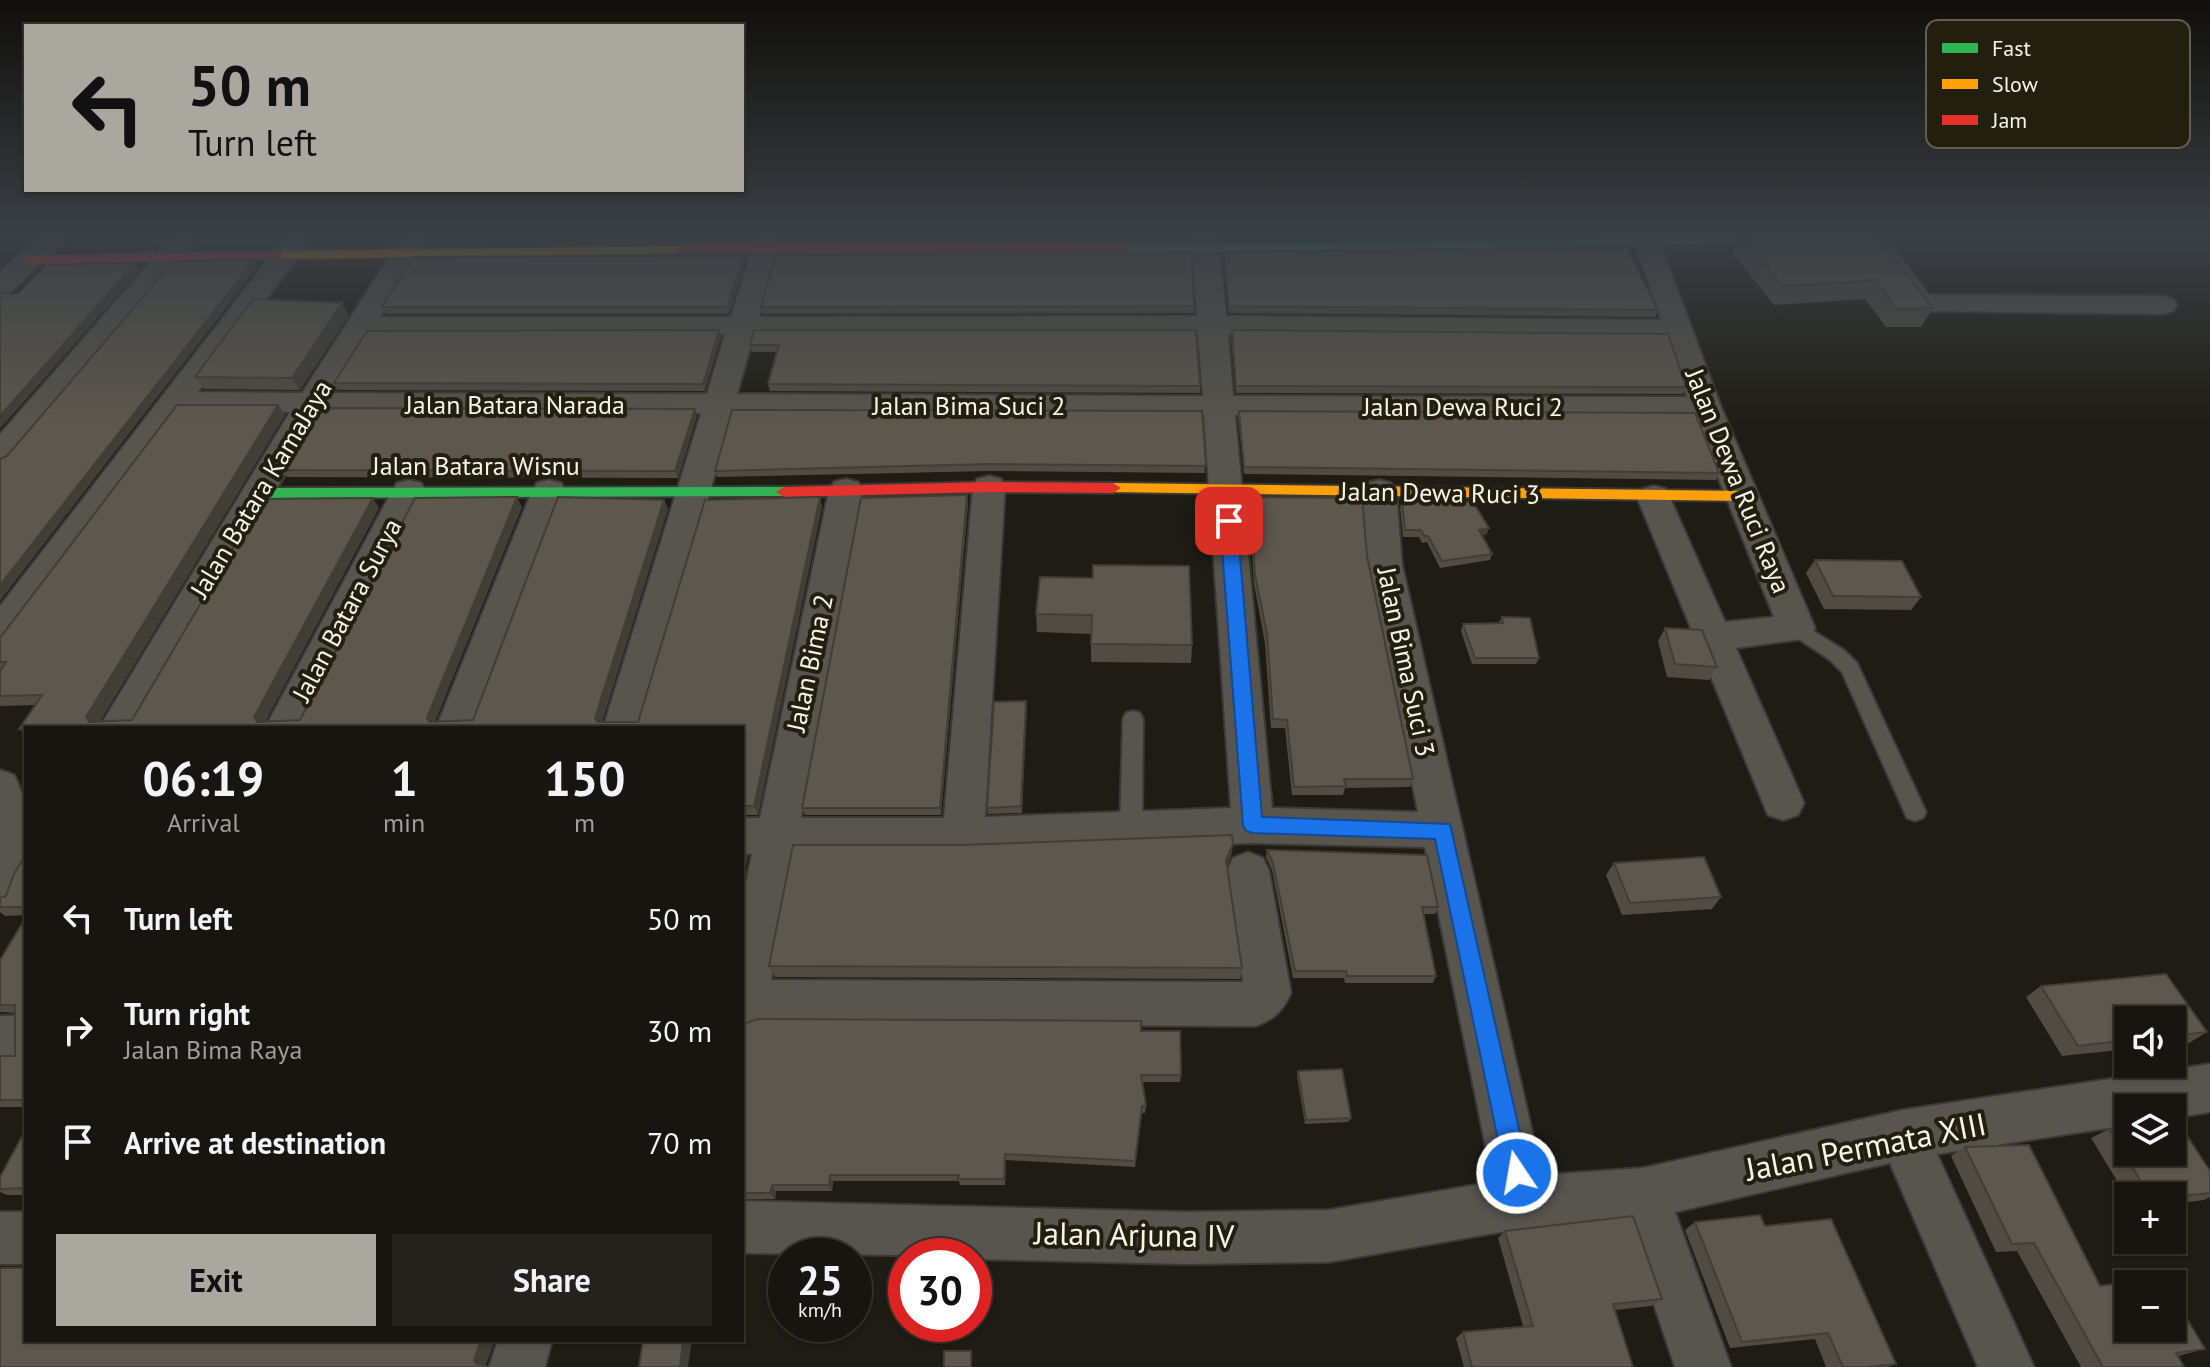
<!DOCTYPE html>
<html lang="en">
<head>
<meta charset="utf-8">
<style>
  body { margin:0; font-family:"PT Sans",sans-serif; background:#23221d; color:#f1f3f6; height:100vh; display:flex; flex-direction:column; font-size:30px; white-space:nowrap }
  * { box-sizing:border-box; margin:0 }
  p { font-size:26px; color:#9e9f9e }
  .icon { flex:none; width:44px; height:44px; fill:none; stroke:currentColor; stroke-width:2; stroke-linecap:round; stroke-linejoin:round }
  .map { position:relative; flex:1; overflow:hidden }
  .sheet { position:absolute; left:24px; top:726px; width:720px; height:616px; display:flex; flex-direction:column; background:#16150f; border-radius:0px; box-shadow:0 2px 6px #0004,0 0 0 2px #35342f }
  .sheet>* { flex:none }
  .guide { position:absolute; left:24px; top:24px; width:720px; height:168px; border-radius:0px; box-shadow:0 2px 6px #0004,0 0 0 2px #35342f; background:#aaa89e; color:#111; overflow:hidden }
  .tools { position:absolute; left:2114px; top:1006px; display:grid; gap:16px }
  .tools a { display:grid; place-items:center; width:72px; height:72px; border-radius:0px; background:#16150f; box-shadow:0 2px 6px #0004,0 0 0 2px #35342f; font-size:40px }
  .speed { position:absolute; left:768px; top:1238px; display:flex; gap:16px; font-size:40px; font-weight:700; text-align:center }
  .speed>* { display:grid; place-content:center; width:104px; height:104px; border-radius:50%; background:#16150f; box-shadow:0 2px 6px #0004,0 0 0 2px #35342f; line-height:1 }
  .speed small { font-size:20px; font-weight:400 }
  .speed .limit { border:12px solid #d22; background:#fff; color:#111 }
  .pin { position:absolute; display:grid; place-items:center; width:68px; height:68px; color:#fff; margin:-34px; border-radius:16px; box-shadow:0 4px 12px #0006 }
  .me { position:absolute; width:88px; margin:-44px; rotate:348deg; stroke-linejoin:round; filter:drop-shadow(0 0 6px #0008) }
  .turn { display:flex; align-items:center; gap:28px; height:168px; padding:0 32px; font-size:36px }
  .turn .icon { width:104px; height:104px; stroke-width:2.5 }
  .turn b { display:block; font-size:56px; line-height:68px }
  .eta { display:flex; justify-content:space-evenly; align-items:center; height:136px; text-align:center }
  .eta b { font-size:48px; font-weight:700; line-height:56px }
  .cta { display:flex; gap:16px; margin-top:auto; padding:16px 32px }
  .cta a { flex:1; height:92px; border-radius:0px; background:#aaa89e; color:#111; font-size:32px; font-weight:700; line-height:92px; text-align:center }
  .cta a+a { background:#23221d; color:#f1f3f6 }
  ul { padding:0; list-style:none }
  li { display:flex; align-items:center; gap:24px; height:112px; padding:0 32px }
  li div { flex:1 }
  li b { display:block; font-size:30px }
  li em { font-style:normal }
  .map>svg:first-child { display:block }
</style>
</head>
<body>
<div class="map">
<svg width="2210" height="1367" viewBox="0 0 2210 1367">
  <rect width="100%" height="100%" fill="#1e1c14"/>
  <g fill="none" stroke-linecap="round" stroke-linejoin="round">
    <defs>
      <g id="lane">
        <path d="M1797,621L1844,650L1857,663L1926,812L1923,818L1915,821L1907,818L1842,672L1830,660L1790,633L1787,628L1790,623Z"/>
        <path d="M1133,711L1140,713L1143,719L1142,830L1139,837L1131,839L1123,837L1120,830L1123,719L1126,713Z"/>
      </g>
      <g id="street">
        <path d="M39,236H68L10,293L0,295V272Z"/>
        <path d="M173,236H201L11,461L0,465V434Z"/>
        <path d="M286,236H313L198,392L302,393L403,236H430L380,317H731L756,236H782L759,317L1197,316L1192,236H1218L1226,316L1661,320L1636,244L1640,238H1658L1721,407L1815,628L1810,638L1736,648L1804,803L1798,815L1783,820L1768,815L1637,497L1642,489L1654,486L1666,489L1725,622L1774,617L1694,417L1235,415L1272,808L1418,812L1368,565L1362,491L1367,483L1379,480L1391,483L1396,491L1402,565L1542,1175L1643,1168L1903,1110L2210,1064V1112L2172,1118V1108H2128V1125L1937,1154L2034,1367H1978L1890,1163L1675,1212L1731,1367H1675L1626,1221L1523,1228L1329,1262L1186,1264L974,1259V1256L742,1253V1201L1186,1212L1329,1210L1493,1182L1425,847L1253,843L963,854H795L771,980L1243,982L1227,871L1233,858L1248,852L1263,858L1269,871L1291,993C1283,1011 1274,1019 1256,1026L760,1024L742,1033V902L752,854H742V818H760L829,490L834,482L846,479L858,482L863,490L801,818H944L973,487L977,479L989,476L1001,479L1005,487L985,817L1231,808L1204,415L732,414L643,728H603L701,413L321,412L139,728H99L290,412H183L13,642L0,646V606ZM725,334L707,394L333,393L369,335ZM754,334H1198L1203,396L737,394ZM1228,334L1667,338L1687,397L1233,396Z"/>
        <path d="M1857,236H1884L1929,295L2163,296L2173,299L2177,305L2173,311L2163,314L1925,311L1908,306Z"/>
        <path d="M409,480L421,483L426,491L305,728H265L392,491L397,483Z"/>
        <path d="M549,480L561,483L566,491L476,728H436L532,491L537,483Z"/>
        <path d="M0,770L14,775C33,811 33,865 15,903L0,908Z"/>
        <path d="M26,1015V1061L0,1062V1016Z"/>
        <rect x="0" y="1212" width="26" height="52"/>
        <path d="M498,1340H552L545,1367H489Z"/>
      </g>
      <g id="fast">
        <path d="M1664,236H1769L1763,240L1556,249L1122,252L1116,248L1122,244L1556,241Z"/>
        <path d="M784,487L792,492L790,496L259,498L251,493L259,488Z"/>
      </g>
      <g id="slow">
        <path d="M681,246L687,250L686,253L277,259L271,255L277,251Z"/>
        <path d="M1113,483L1744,491L1752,496L1744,501L1107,492L1105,488L1107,484Z"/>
      </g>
      <g id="jam">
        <path d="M1122,244L1128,248L1127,251L681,254L675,250L681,246Z"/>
        <path d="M277,251L282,252V258L28,264L22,260L28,256Z"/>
        <path d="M989,482L1113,483L1121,488L1113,493L989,492L784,497L776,492L784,487Z"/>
      </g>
    </defs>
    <use href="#lane" stroke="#3b3933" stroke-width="4"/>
    <use href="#street" stroke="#3b3933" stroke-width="4"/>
    <use href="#fast" stroke="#3b3933" stroke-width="4"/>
    <use href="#slow" stroke="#3b3933" stroke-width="4"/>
    <use href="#jam" stroke="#3b3933" stroke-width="4"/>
    <use href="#lane" fill="#57554e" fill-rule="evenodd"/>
    <use href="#street" fill="#57554e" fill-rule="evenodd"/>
    <use href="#fast" fill="#30b455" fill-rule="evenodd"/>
    <use href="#slow" fill="#ff9f0a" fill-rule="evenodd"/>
    <use href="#jam" fill="#e5322d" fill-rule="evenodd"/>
  </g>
  <g fill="#504c43">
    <path d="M74,236H170L161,245L75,247L71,240Z"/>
    <path d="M194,236H283L277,243L198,244L194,238Z"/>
    <path d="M430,236H753L752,238L431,240Z"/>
    <path d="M784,236H917L785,237Z"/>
    <path d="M1738,236H1876L1933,308L1921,327H1886L1865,299L1774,305L1732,252Z"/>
    <path d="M1224,252L1658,310L1655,317L1229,313L1223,259Z"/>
    <path d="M743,255L745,262L729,314H385L382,307Z"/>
    <path d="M1194,306V313L763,314L761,307Z"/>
    <path d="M349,315L300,390L204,389L195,377Z"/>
    <path d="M719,330L721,337L705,391L338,390L334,383Z"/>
    <path d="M754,330L1200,386V393L770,391L768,384L777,352H752L750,345Z"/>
    <path d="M1232,330L1686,387L1683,394L1236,393L1231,337Z"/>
    <path d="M1202,411L1205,473L989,471L717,477L715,471Z"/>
    <path d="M1239,411L1719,473L1716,480L1244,474L1238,418Z"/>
    <path d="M285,415L100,721L132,720L379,508L265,721L300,720L522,507L435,721L473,720L664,500L668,509L602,722H638L820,497L822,507L758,815H742V728H26V735L19,729L36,705L0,706V638Z"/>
    <path d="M697,416L678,478L287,477L282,470Z"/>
    <path d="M967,495L968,504L941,815H805L802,808Z"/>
    <path d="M1249,497L1367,556L1413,779L1410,787L1345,788L1343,795H1292L1285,728H1271L1265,643L1254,584L1248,506Z"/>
    <path d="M1402,501L1489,528L1486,535H1482L1492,554L1490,560L1440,568L1427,542L1422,543L1419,537H1403L1400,508Z"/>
    <path d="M1815,560L1921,597L1911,610L1824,609L1806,573Z"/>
    <path d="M1093,578L1192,645L1191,663L1091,662V634L1037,632L1036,614Z"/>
    <path d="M1502,617L1539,658L1536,664H1472L1461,631L1463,624L1499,623Z"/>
    <path d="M1665,628L1717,667L1709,680L1667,677L1658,641Z"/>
    <path d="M1026,701L1022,813L988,814L987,808Z"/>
    <path d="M1233,844L1231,856L1227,866L1242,968L1240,979L775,977L769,966Z"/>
    <path d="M1267,850L1438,907L1435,914H1424L1436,976L1433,983H1345L1344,978H1293L1272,870L1266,857Z"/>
    <path d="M26,854V915L5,916L0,912V898L6,896Z"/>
    <path d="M1614,863L1721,897L1712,909L1622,915L1606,875Z"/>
    <path d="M26,917V1107H0V1056H15V1013L0,1012V960Z"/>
    <path d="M2166,974L2207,1032L2189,1043L2172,1044V1020H2128V1049L2062,1056L2026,997L2041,986Z"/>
    <path d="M742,1025L1141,1031L1181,1075L1180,1082H1142L1146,1106L1145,1113H1142L1135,1167L1006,1160L1005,1185H960L959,1181H833L832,1191H776L775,1199H742Z"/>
    <path d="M1298,1071L1351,1118L1348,1122L1305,1124L1297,1076Z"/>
    <path d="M26,1129V1195H7L0,1192V1177Z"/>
    <path d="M2109,1129L2210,1171V1197L2204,1200L2172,1204V1196H2128V1199L2091,1138Z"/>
    <path d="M1965,1147L2100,1286L2205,1349L2178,1356L2184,1367H2081L2017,1251L1996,1252L1951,1156Z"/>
    <path d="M1695,1222L1765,1226L1896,1364L1888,1367H1826L1815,1339L1730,1348L1685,1230Z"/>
    <path d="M1505,1231L1662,1299L1651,1306L1615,1310L1633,1367H1464L1456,1338L1463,1332L1523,1326L1498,1238Z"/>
  </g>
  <g fill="#413e37">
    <path d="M0,236H10L0,242Z"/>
    <path d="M159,236H170L161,245L157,238Z"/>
    <path d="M273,236H283L277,243Z"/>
    <path d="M743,255L745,262L729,314L727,307Z"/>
    <path d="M254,260L258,267L0,601V585Z"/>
    <path d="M135,263L140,270L0,429V416Z"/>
    <path d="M342,303L349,315L300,390L292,378Z"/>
    <path d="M719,330L721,337L705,391L703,384Z"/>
    <path d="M278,405L285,415L96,726L89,722L86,717Z"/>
    <path d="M695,409L697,416L678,478L675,471Z"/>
    <path d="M967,495L968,504L941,815L940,808Z"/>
    <path d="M517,497L522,507L433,727L427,718Z"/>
    <path d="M820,497L822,507L758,815L754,806Z"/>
    <path d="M373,498L379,508L262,728L254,717Z"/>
    <path d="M664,500L668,509L600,727L595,718Z"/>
    <path d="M1489,528L1486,535L1477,536L1479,530Z"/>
    <path d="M1026,701L1027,708L1022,813L1021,806Z"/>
    <path d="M1233,844L1231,856L1224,871L1226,860Z"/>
    <path d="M744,848L748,857L742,888V860Z"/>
    <path d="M1005,1154L1006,1160L1005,1185L1004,1179Z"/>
    <path d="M830,1175L833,1181L832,1191L829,1185Z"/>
    <path d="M772,1185L776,1191L775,1199L770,1193Z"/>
    <path d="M481,1340H495L486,1365L490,1367H483L477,1364L474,1360Z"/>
    <path d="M683,1340H692L688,1367H680Z"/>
  </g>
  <g fill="#5d584e" stroke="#413e37" stroke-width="2">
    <path d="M74,236H159L157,238L71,240Z"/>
    <path d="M194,236H252L194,238Z"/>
    <path d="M1742,236H1876L1933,308L1896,309L1876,280L1783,286Z"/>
    <path d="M1626,247L1658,310L1229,306L1224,252Z"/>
    <path d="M1191,252L1194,306L761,307L776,255Z"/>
    <path d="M743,255L727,307H382L413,257Z"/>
    <path d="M254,260L0,585V459L7,456L173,262Z"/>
    <path d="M135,263L0,416V293L18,294L46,265Z"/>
    <path d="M253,299L342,303L292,378L195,377Z"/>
    <path d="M719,330L703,384L334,383L367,331Z"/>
    <path d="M754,330H1196L1200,386L768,384L779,345H750Z"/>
    <path d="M1232,330L1668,334L1686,387L1236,386Z"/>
    <path d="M177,405H278L86,717L89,722L132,720L262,499L373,498L254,717L257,722L300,720L415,498L517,497L427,718L429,722L473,720L558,497L664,500L595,718L598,722H638L705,500L820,497L754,806H742V728L118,727L26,728V729H19L42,695L0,696V671L6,662H0V638Z"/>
    <path d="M318,408L695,409L675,471L282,470Z"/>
    <path d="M732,410L1202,411L1206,466L988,464L715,471Z"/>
    <path d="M1239,411L1695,413L1719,473L1244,467Z"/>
    <path d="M967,495L940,808H802L861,498Z"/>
    <path d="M1249,497L1362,498L1367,556L1413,779H1344L1346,786L1294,787L1287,720L1273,719L1267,634L1255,575Z"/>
    <path d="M1402,501L1473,502L1489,528L1479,530L1492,554L1442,561L1428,536H1424L1421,530H1405Z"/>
    <path d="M1815,560L1902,561L1921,597L1833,596Z"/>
    <path d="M1093,565L1189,566L1192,645L1091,644L1092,615L1036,614L1040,577L1093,578Z"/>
    <path d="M1502,617L1530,618L1539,658H1475L1463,624L1503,623Z"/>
    <path d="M1665,628L1702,630L1717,667L1675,664Z"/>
    <path d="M1026,701L1021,806L987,808L994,702Z"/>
    <path d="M1232,835L1233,844L1226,860L1242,968L769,966L793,845H961Z"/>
    <path d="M1267,850L1427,855L1438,907H1422L1436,976H1347L1346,971H1295L1273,863Z"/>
    <path d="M26,854V907H0V898L6,896L14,874Z"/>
    <path d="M1704,857L1721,897L1630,903L1614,863Z"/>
    <path d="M26,917V1100H0V1056H15V1005H0V960Z"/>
    <path d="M2166,974L2207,1032L2172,1036V1020H2128V1040L2078,1046L2041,986Z"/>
    <path d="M757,1019L1141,1021V1031H1180L1181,1075H1141L1146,1106H1142L1135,1161L1005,1154L1004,1179H958L959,1175H830L829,1185H772L770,1193H742V1025Z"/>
    <path d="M1342,1069L1351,1118L1306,1120L1298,1071Z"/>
    <path d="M2172,1122H2178L2210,1171V1193L2172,1197V1196H2150L2109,1129L2128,1127V1152H2172Z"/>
    <path d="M26,1129V1188L0,1189V1177Z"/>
    <path d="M2029,1145L2100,1286L2162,1278L2166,1284H2128V1328H2172V1294L2205,1349L2176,1353L2184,1367H2103L2034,1243L2012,1244L1965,1147Z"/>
    <path d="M1760,1215L1765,1226L1831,1219L1896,1364L1868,1367H1843L1828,1333L1742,1342L1695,1222Z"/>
    <path d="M1633,1216L1662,1299L1613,1304L1633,1367H1472L1463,1332L1533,1326L1505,1231Z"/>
    <path d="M0,1268H26V1340H481L474,1360L477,1364H484L483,1367H0Z"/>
    <path d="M643,1340H683L680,1367H639Z"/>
    <rect x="944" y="1351" width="27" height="16"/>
  </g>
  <linearGradient id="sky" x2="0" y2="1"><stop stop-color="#100f0b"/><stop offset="0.55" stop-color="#3b4045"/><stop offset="1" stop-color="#3b4045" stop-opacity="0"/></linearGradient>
  <rect width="2210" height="428" fill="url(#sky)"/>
  <path fill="#1a73e8" stroke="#114b97" stroke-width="2" d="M1229,516L1237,521L1262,817L1450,824L1529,1173L1526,1182L1517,1185L1508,1182L1505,1173L1435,839L1253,833L1246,831L1243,825L1220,521Z"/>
  <g text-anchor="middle" stroke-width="8" stroke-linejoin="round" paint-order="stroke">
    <g font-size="26" fill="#f6f3e9" stroke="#231f0f">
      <text x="515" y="414">Jalan Batara Narada</text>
      <text x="969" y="415">Jalan Bima Suci 2</text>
      <text x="1463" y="416">Jalan Dewa Ruci 2</text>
      <text x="476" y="475">Jalan Batara Wisnu</text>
      <text transform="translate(1738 481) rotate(68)" y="9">Jalan Dewa Ruci Raya</text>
      <text transform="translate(261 489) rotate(-59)" y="9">Jalan Batara KamaJaya</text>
      <text transform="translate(1440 493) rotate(1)" y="9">Jalan Dewa Ruci 3</text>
      <text transform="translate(347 610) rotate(-62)" y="9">Jalan Batara Surya</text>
      <text transform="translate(1406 662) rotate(78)" y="9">Jalan Bima Suci 3</text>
      <text transform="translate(810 663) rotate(-78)" y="9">Jalan Bima 2</text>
    </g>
    <g font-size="32" fill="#f6f3e9" stroke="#231f0f">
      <text transform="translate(1866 1147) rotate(-11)" y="11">Jalan Permata XIII</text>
      <text transform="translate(1134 1235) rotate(1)" y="11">Jalan Arjuna IV</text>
    </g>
  </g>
  <rect x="1926" y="20" width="264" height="128" rx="12" fill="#231f0f" stroke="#625f50" stroke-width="2"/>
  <rect x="1942" y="43" width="36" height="10" fill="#30b455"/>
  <rect x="1942" y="79" width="36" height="10" fill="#ff9f0a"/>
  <rect x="1942" y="115" width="36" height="10" fill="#e5322d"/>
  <g font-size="22" fill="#f6f3e9">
    <text x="1992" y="56">Fast</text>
    <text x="1992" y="92">Slow</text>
    <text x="1992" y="128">Jam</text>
  </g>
</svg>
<div class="tools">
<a><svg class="icon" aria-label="sound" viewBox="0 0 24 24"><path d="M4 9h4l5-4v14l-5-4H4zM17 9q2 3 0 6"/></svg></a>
<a><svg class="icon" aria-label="layers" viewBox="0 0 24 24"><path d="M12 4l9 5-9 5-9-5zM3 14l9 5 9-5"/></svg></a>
<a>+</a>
<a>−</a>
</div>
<div class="speed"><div>25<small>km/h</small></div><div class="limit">30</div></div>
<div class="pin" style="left:1229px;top:521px;background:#d93025"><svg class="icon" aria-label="arrive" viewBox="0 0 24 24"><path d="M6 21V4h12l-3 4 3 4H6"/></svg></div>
<svg class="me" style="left:1517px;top:1173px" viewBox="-20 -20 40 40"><circle r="17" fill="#1a73e8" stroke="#fff" stroke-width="3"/><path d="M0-11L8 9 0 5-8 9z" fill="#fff"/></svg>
<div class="guide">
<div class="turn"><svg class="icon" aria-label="left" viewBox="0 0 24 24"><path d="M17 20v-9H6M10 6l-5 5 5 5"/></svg><div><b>50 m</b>Turn left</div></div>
</div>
<section class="sheet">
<div class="eta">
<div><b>06:19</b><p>Arrival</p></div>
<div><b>1</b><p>min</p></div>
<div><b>150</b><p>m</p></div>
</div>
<ul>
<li><svg class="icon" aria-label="left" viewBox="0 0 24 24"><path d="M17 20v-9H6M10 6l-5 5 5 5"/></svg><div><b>Turn left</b></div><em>50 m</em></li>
<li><svg class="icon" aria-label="right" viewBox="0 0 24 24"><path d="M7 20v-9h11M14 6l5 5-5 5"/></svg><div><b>Turn right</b><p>Jalan Bima Raya</p></div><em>30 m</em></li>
<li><svg class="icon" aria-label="arrive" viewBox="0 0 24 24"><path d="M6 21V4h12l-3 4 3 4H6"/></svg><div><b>Arrive at destination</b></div><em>70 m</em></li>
</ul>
<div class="cta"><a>Exit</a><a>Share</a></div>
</section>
</div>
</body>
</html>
